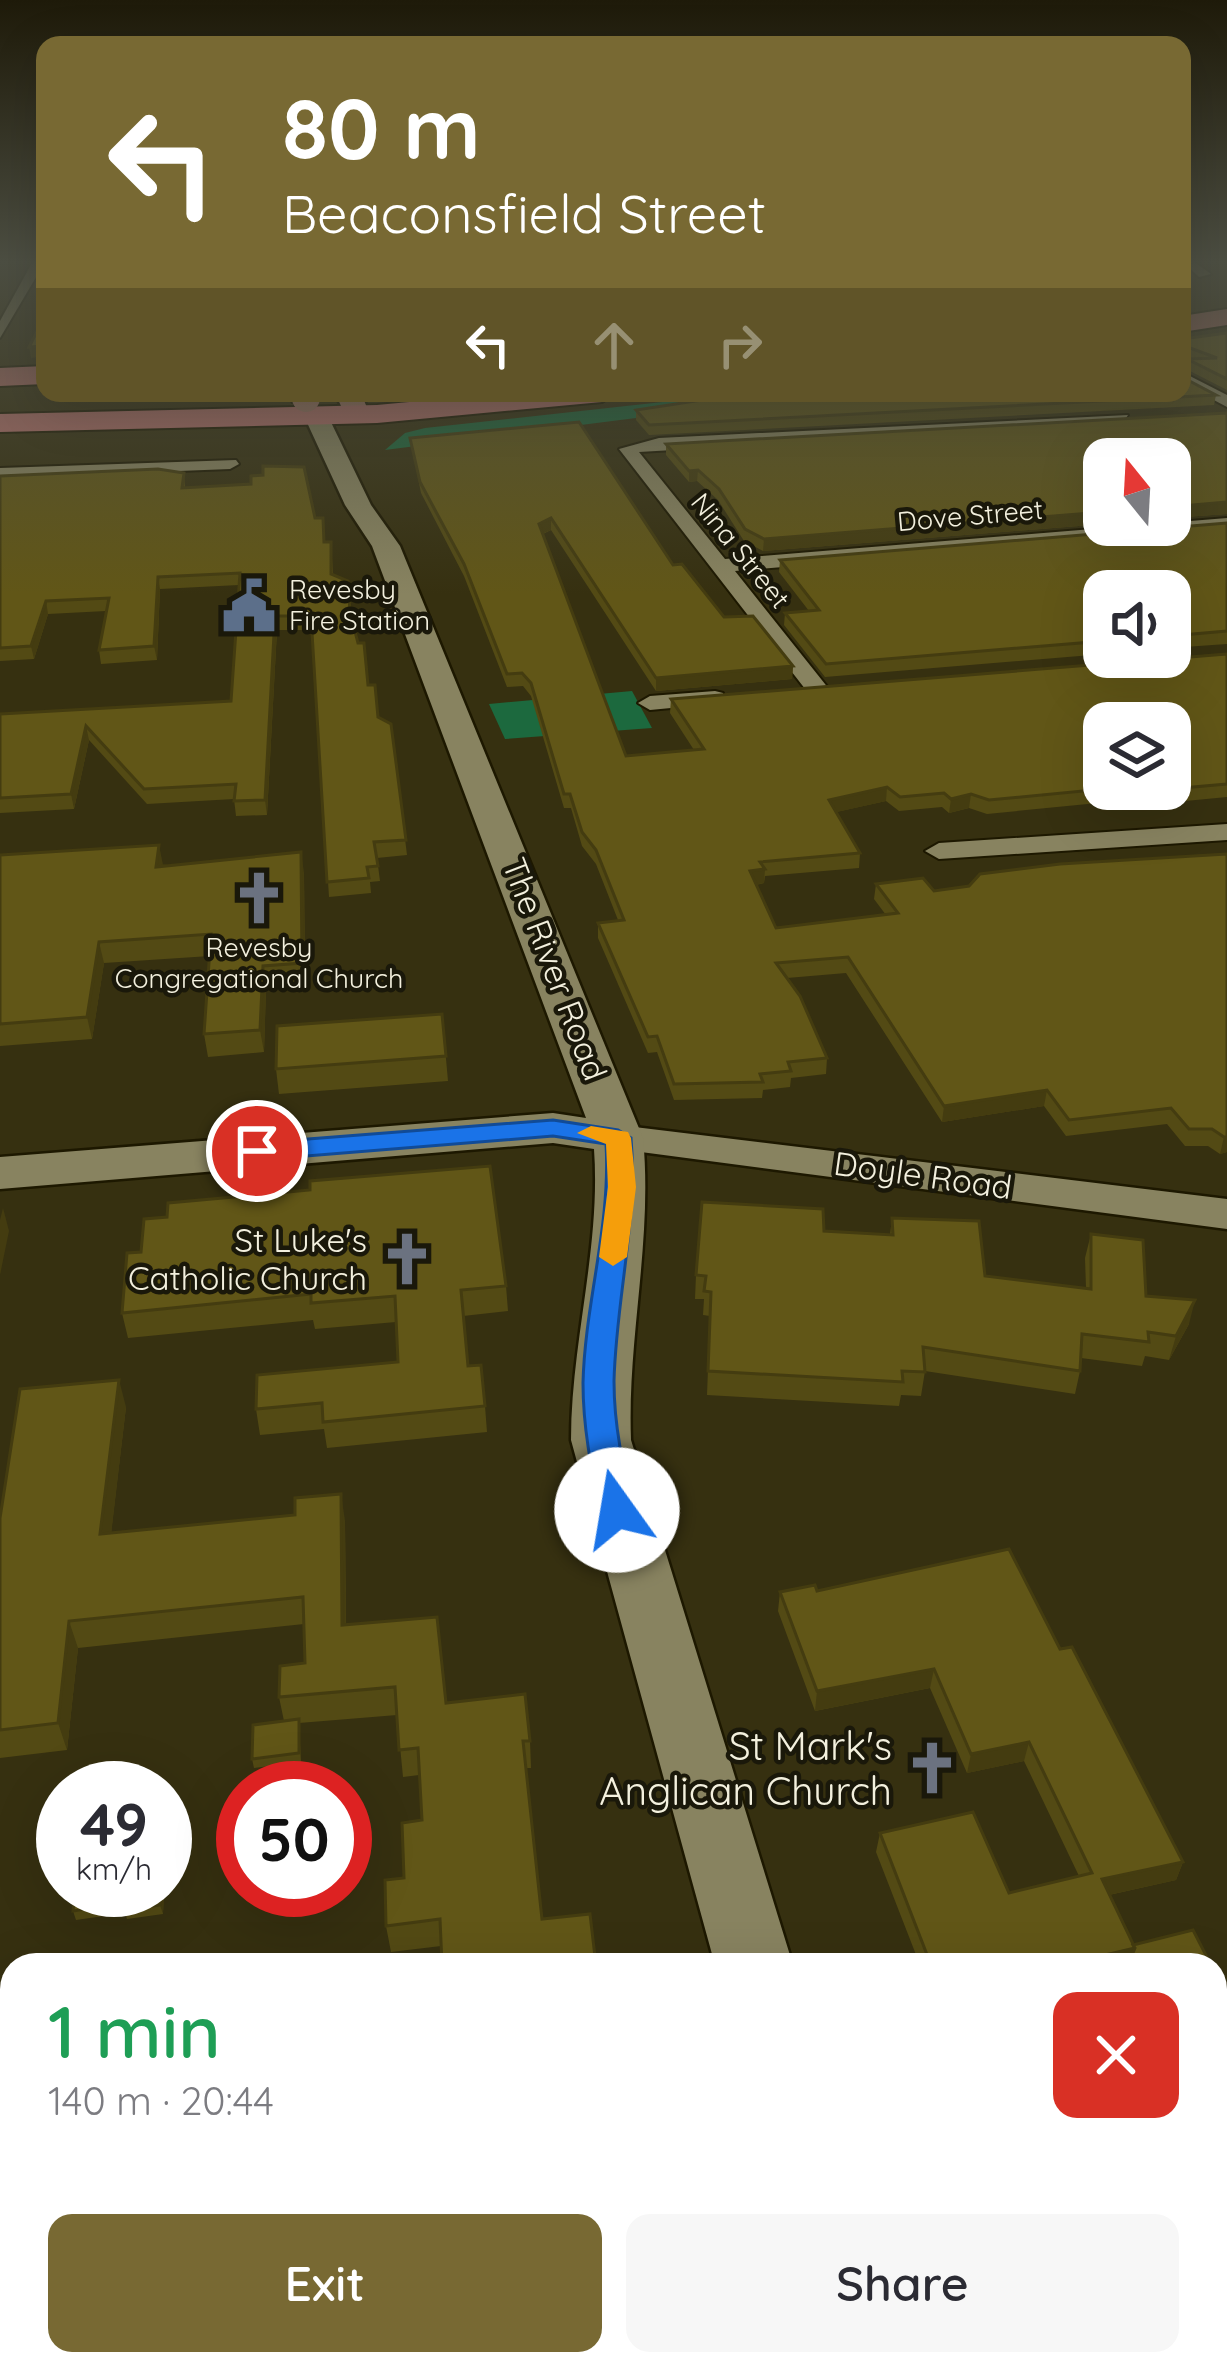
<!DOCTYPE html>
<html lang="en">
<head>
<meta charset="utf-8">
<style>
  body { margin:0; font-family:Quicksand,sans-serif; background:#f7f7f7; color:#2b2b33; height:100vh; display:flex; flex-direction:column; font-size:45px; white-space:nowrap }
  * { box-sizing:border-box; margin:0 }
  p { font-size:39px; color:#7c7c81 }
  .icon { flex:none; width:66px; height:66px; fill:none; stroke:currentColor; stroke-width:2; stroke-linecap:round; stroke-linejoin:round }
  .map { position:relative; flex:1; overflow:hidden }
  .sheet { position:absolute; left:0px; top:1953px; width:1227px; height:423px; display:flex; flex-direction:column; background:#fff; border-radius:36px 36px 0 0; box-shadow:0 12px 48px #0002 }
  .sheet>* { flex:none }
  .top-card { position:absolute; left:36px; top:36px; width:1155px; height:366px; border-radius:24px; box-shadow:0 12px 48px #0002; background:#786933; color:#fff; overflow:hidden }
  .needle { width:78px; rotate:342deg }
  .tools { position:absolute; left:1083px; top:438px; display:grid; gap:24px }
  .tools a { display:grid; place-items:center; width:108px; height:108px; border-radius:24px; background:#fff; box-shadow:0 12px 48px #0002; font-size:60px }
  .speed { position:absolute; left:36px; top:1761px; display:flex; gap:24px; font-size:60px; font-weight:700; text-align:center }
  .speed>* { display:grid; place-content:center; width:156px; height:156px; border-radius:50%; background:#fff; box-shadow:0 12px 48px #0002; line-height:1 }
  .speed small { font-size:30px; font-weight:400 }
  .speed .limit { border:18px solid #d22; background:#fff; color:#111 }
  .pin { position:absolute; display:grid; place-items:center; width:102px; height:102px; color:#fff; margin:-51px; border:6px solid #fff; border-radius:50%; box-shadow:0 3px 12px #0007 }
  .me { position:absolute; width:132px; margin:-66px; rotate:347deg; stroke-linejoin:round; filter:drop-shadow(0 0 9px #0008) }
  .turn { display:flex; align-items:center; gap:42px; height:252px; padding:0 48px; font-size:54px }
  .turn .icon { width:156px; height:156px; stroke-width:2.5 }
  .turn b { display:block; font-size:84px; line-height:102px }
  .lanes { display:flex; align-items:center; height:114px; padding:0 48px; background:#0003; justify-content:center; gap:60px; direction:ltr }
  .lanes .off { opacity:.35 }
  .round { display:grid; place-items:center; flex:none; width:126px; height:126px; border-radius:24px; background:#f7f7f7 }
  .head { display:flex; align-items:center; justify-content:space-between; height:204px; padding:0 48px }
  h1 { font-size:72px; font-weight:600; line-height:90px; color:#1e9e55 }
  .action { display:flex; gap:24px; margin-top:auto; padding:24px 48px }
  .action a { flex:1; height:138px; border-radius:24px; background:#786933; color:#fff; font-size:48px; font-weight:600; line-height:138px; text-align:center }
  .action a+a { background:#f7f7f7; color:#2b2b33 }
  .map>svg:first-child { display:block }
</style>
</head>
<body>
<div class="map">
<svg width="1227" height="2374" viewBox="0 0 1227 2374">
  <rect width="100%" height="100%" fill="#363010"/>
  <g fill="#1c693e">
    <path d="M744,393H833L385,450L405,433L425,428Z"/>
    <path d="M632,691L652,728L505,739L489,704Z"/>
  </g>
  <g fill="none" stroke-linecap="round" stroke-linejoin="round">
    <defs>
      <g id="minor">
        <path d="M33,261L45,262L0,338V321Z"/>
        <path d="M1182,261H1193L1211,274L1199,277Z"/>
        <path d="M1182,372L1227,395V407L1182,383Z"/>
        <path d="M1128,415L1122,424L639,452L725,559L1227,518V530L735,571L829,689L817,696L809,694L619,449L659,438Z"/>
        <path d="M236,460L239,464L230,469L0,478V468Z"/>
        <path d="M715,691L723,693V703L650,710L638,703L650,696Z"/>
        <path d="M1227,824V840L939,859L925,851L939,843Z"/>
        <path d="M288,2364H415L411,2374H284Z"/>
      </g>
      <path id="tertiary" d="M618,1125L1227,1199V1229L603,1147L596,1138L603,1129Z"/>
      <g id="secondary">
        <path d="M308,411L328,416L371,505L400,546L643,1138C653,1239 627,1339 631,1440L793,1965H715L571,1440C571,1342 601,1247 594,1149L553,1143L0,1189V1157L553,1113L586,1118L372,546L345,505L304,416Z"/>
        <path d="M826,2364H920L923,2374H829Z"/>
      </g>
      <path id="primary" d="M335,393H361L370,415L366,421H348Z"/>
      <g id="motorway">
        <path d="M1227,309V325L1182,332V316Z"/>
        <path d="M45,366V384L0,386V368Z"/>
        <path d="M506,393H617L602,402L377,423L0,432V414L377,405Z"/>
      </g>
    </defs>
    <use href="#minor" stroke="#1d1800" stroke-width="4"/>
    <use href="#tertiary" stroke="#1d1800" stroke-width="5"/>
    <use href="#secondary" stroke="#1d1800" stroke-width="5"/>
    <use href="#primary" stroke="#1d1800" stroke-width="5"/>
    <use href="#motorway" stroke="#1d1800" stroke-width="4"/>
    <use href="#minor" fill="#888360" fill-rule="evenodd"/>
    <use href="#tertiary" fill="#888360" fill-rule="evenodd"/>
    <use href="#secondary" fill="#888360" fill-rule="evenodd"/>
    <use href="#primary" fill="#a57969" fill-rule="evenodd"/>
    <use href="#motorway" fill="#b9726f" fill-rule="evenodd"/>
    <defs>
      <path id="primary-bridge" d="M304,393L306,398"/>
    </defs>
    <use href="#primary-bridge" stroke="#1d1800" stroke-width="32" stroke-linecap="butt"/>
    <use href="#primary-bridge" stroke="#a57969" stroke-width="28"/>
  </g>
  <g fill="#534a14">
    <path d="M1227,333V390L1186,369L1187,359H1192L1182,356V339Z"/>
    <path d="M1216,395L1214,405L649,435L636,420V410Z"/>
    <path d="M1227,413V514L1170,518L1104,459V524L763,551L744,541L718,500L697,481L689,482L666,455V444Z"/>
    <path d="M410,438L673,565L724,617L793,666L792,679L656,691L551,530L543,534L626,756L694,750L670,713L671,699L1227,654V797L1113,808L1108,802L987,814L969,808L949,813L942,807L899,811L886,801L836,812L860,853L859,868L765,876L764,883L756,885L776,928L886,915L874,899L876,884L934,891L1227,854V1152L1220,1154L1208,1146H1185L1167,1124L1066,1136L1044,1106L942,1122L846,973L787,978L827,1058L826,1074L791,1078L790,1087L763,1090L762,1098L674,1100L657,1052L648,1053L598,938V923L618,920L596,864L582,846L571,808H564L531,696L523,686L507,687L464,576L421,493Z"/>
    <path d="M184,473L185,488L315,518L325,542H331L333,574L350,615L368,685L378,717L391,724L407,855L377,858L380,881L370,882L371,893L329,897L312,630H277L267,815L236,816L234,799L147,804L89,740L74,809L0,813V714L231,701L239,585L160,589L157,660L101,664L99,650L106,611L48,614L34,659L0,661V476Z"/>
    <path d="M1227,523V644L1170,648V591H1104V654L825,677L784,625L785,613L809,611L779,572L780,560Z"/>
    <path d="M0,855L304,873L305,985L266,988L264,1052L208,1057L204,1034L210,956L104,963L92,1039L0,1046Z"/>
    <path d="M442,1014L448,1081L279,1094L276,1069Z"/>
    <path d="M892,1218L985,1276L1086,1288L1085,1258L1091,1234L1146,1296L1189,1324L1169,1360L1145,1356L1142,1366L1081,1358L1080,1371L1075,1394L925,1371L921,1396L901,1395L899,1406L707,1395L710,1316L703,1315L704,1299H695L696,1275L824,1231L890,1235Z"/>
    <path d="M127,1253L506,1286L508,1311L463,1316L468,1366L485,1406L487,1432L327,1448L324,1429L260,1435L256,1409L398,1362L396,1322L315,1329L313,1320L128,1338L122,1313Z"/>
    <path d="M126,1407L111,1533L345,1521L346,1624L446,1703L530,1741L531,1768H526L441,1946L391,1952L386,1926L422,1820L419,1775L403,1777L397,1715L299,1723L301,1762L254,1768L252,1759L284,1721L279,1697L305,1663L304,1624L78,1648L67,1750L0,1758V1518Z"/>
    <path d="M817,1591L1060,1649L1183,1862L1176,1880L1109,1895L1133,1945L1211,1965H1131L1130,1962L1129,1965H920L876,1852L880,1833L1009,1893L1079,1876L1024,1761L967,1773L930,1688L815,1711L778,1611L780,1592Z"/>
    <path d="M75,1890H164L163,1914L127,1919L125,1913L76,1920L73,1911Z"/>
    <path d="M0,2014L8,2030L7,2035L12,2034V2124L0,2125Z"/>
    <path d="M1071,2364H1215L1227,2374H1074Z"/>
  </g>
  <g fill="#443c10">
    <path d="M45,346V356L31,358L29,347Z"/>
    <path d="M698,470L697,481L689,482V471Z"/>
    <path d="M1227,502V514L1170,518V507Z"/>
    <path d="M1104,512V524L763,551L764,539Z"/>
    <path d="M551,518V530L539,535V524Z"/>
    <path d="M158,577L160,589L157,660L154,646Z"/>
    <path d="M46,601L48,614L34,659L31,646Z"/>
    <path d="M275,616L277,630L267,815L265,800Z"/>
    <path d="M793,666L792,679L656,691V678Z"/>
    <path d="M86,726L89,740L74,809L71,794Z"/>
    <path d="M887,787L886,801L828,814L829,800Z"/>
    <path d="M971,794L969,808L949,813L951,799Z"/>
    <path d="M159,845L163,865L156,867Z"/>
    <path d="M301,852L304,873L305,985L302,963Z"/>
    <path d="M765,869L764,883L749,886L750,871Z"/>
    <path d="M99,942L104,963L92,1039L87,1017Z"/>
    <path d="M263,966L266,988L264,1052L260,1030Z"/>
    <path d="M1047,1090L1044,1106L942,1122L944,1106Z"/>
    <path d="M1224,1137H1227V1152L1220,1154Z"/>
    <path d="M3,1208L9,1231L0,1275V1220Z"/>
    <path d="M1195,1300L1189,1324L1169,1360L1176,1336Z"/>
    <path d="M119,1380L126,1407L108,1561L100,1534Z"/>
    <path d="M341,1494L345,1521L346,1652L342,1625Z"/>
    <path d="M69,1621L78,1648L67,1750L58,1723Z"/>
    <path d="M934,1669L930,1688L815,1711L817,1691Z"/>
    <path d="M1029,1742L1024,1761L967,1773L971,1754Z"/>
    <path d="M1183,1862L1176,1880L1095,1898L1102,1879Z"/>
    <path d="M161,1890H164L163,1914L160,1905Z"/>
    <path d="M1135,1948L1129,1965H1070L1071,1963Z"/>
    <path d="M0,2014L8,2030L5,2052L0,2042Z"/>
    <path d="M1227,2097V2112L1215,2115V2100Z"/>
  </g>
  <g fill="#615617" stroke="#443c10" stroke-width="3">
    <path d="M45,316V346L29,347Z"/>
    <path d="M1227,333V379L1187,359L1217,358L1182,345V339Z"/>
    <path d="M1182,377L1216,395L649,425L636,410L748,393H1182Z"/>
    <path d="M1227,413V502L1170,507V459H1104V512L764,539L745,529L719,489L698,470L689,471L666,444Z"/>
    <path d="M579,422L673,565L682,564L724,617L753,616L793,666L656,678L551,518L539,524L626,756L704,749L671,699L1227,654V784L1170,789V723H1104V789L989,800L971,794L951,799L944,793L900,797L887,787L829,800L860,853L760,862L765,869L750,871L776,928L898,913L876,884L923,878L934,891L969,886L980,874L1060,864L1227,854V1137H1224L1212,1129H1189L1171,1108L1069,1120L1047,1090L944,1106L848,957L776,963L800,996L827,1058L788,1062L791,1071L760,1074L763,1082L674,1084L657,1036L648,1037L598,923L624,920L596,850L582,832L570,794H564L531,683L522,673L507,674L464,564L420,482L410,438Z"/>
    <path d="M263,466L304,467L315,518H323L324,542H331V574L348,581L350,612L358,643H364L368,685H375L378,717L391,724L406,840L374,842L378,866L367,867L369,878L327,882L311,616H275L265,800L234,801L236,784L144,789L86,726L71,794L0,798V714L231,701L240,573L158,577L154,646L99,650L109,598L46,601L31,646L0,648V476L158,469L184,473L182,488L251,484V476L263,475Z"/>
    <path d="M1227,523V631L1170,636V591H1104V641L826,664L785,613L819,610L780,560Z"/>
    <path d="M1111,789H1168L1116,794Z"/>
    <path d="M159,845L156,867L301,852L302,963L263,966L260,1030L204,1034L211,934L99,942L87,1017L0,1024V855Z"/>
    <path d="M442,1014L446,1056L276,1069L277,1026Z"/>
    <path d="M490,1166L506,1286L461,1290L468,1366L481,1365L485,1406L323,1422L322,1403L256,1409L257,1375L398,1362L395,1296L311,1303V1294L122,1313L127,1253L141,1252L144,1219L167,1217L168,1203L310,1190V1181Z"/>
    <path d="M702,1202L823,1209L824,1231L893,1235L892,1218L979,1221L985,1276L1091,1289V1234L1143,1240L1146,1296L1195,1300L1176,1336L1148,1332L1149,1342L1082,1334L1080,1371L923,1347L925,1372L902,1371L903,1382L708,1371L711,1292L704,1291L706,1276L696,1275Z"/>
    <path d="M119,1380L100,1534L295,1515V1498L341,1494L342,1625L437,1617L446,1703L525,1694L530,1741H523L542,1919L590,1914L596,1965H442L440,1919L386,1926L385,1880L404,1878L402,1823L422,1820L418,1748L399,1750L395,1687L279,1697L280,1666L305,1663L303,1597L69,1621L58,1723L0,1730V1518L20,1389Z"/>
    <path d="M1009,1549L1060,1649L1072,1647L1183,1862L1102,1879L1135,1948L1071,1963V1965H931L880,1833L973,1812L1009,1893L1092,1873L1029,1742L971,1754L934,1669L817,1691L780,1592L815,1585L817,1591Z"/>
    <path d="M299,1719V1753L252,1759L253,1725Z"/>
    <path d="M75,1890H161L160,1905L124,1910V1903L73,1911Z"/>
    <path d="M1193,1930L1211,1965H1139L1133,1953L1135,1948L1133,1945Z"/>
    <path d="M12,2034V2107L0,2109V2036Z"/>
    <path d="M1225,2052L1227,2056V2097L1215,2100V2054Z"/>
    <path d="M12,2143V2180L8,2181Z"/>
    <path d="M1215,2313L1227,2340V2374H1087L1084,2364H1215Z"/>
  </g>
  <linearGradient id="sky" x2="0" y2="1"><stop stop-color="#1e1a09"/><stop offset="0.44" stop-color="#4c4e42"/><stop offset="1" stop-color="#4c4e42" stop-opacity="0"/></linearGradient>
  <rect width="1227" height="594" fill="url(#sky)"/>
  <path fill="#1a73e8" stroke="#114b97" stroke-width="3" d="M553,1120L618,1130L631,1138C638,1220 616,1299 614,1381C614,1426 623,1467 634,1510L629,1520H605L600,1510C591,1467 583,1427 583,1383C585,1302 611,1225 606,1144L553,1136L257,1160L244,1151L257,1143Z"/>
  <path fill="#f59e0b" d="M591,1126L628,1132L631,1138L636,1187L627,1257L613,1266L599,1257L608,1187L606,1144L577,1133Z"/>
  <defs>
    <symbol id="civic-bare" viewBox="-9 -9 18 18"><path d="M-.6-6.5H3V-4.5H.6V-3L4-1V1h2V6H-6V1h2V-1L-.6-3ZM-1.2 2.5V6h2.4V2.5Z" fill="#5c6f8a" stroke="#1a180a" stroke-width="2.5" paint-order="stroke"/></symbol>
    <symbol id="church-bare" viewBox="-9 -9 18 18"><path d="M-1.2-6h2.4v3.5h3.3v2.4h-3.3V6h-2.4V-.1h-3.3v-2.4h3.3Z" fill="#6b7280" stroke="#1a180a" stroke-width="2.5" paint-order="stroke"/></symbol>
  </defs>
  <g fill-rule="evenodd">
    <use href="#civic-bare" x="211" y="568" width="76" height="76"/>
    <use href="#church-bare" x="221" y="860" width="76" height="76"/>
    <use href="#church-bare" x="369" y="1221" width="76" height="76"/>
    <use href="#church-bare" x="894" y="1730" width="76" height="76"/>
  </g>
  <g text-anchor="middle" stroke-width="9" stroke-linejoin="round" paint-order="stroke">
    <g font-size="27" fill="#f3f0de" stroke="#1a180a">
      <text transform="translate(970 516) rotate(-5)" y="9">Dove Street</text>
      <text transform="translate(740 551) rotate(51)" y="9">Nina Street</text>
    </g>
    <g font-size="27" fill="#f3f0de" stroke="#1a180a" text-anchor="start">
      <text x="289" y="599">Revesby<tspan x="289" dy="31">Fire Station</tspan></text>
      <text x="259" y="957" text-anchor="middle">Revesby<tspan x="259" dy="31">Congregational Church</tspan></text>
    </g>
    <g font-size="33" fill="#f3f0de" stroke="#1a180a">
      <text transform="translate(555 969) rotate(69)" y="12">The River Road</text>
      <text transform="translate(923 1175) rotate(8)" y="12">Doyle Road</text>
    </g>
    <g font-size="33" fill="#f3f0de" stroke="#1a180a" text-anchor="end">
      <text x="367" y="1252">St Luke's<tspan x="367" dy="38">Catholic Church</tspan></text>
    </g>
    <g font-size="39" fill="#f3f0de" stroke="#1a180a" text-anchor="end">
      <text x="892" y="1760">St Mark's<tspan x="892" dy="45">Anglican Church</tspan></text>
    </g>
  </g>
</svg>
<div class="tools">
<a><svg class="needle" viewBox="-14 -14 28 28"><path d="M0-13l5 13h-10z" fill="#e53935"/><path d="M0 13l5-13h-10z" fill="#7c7c81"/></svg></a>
<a><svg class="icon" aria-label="sound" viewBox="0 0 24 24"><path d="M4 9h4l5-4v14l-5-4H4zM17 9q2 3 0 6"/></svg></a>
<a><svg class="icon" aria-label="layers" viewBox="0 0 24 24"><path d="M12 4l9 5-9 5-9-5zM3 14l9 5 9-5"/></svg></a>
</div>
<div class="speed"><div>49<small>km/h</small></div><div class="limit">50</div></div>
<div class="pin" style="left:257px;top:1151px;background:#d93025"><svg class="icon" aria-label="arrive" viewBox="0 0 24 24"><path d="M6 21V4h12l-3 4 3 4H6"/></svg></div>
<svg class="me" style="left:617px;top:1510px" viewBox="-20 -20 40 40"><circle r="19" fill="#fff"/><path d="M0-13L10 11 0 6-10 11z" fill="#1a73e8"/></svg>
<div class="top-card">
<div class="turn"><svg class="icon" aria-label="left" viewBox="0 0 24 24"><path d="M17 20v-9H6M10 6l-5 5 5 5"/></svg><div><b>80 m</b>Beaconsfield Street</div></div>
<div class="lanes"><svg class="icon" aria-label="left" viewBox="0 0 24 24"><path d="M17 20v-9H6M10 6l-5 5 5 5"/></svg><svg class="icon off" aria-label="ahead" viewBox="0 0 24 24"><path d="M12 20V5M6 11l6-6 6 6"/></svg><svg class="icon off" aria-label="right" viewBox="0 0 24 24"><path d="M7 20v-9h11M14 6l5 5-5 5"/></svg></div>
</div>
<section class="sheet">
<div class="head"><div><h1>1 min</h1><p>140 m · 20:44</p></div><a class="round" style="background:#d93025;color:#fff"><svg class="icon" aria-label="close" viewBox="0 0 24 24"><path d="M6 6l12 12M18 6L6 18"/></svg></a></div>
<div class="action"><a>Exit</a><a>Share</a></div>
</section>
</div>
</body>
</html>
